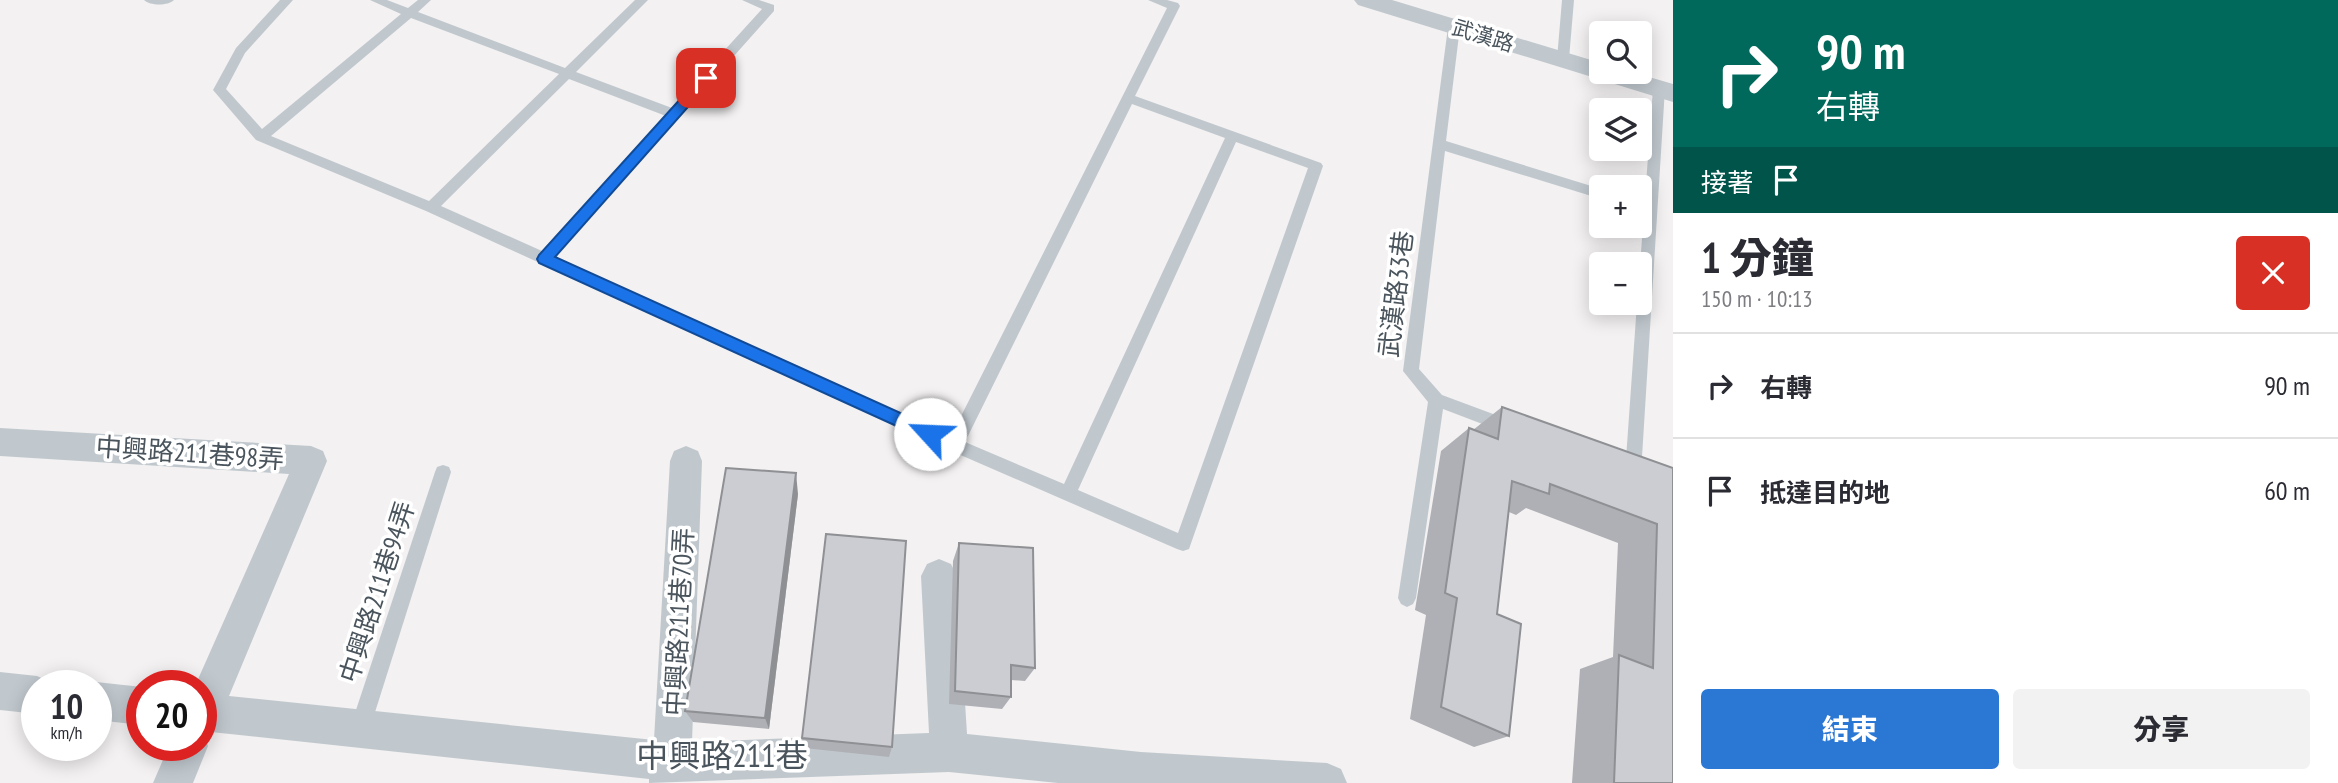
<!DOCTYPE html>
<html lang="zh-TW">
<head>
<meta charset="utf-8">
<style>
  body { margin:0; font-family:"PT Sans Narrow","Noto Sans TC",sans-serif; background:#f2f2f3; color:#2b2b33; height:100vh; display:flex; flex-direction:column; font-size:26px; white-space:nowrap }
  * { box-sizing:border-box; margin:0 }
  p { font-size:23px; color:#7c7c81 }
  .icon { flex:none; width:38px; height:38px; fill:none; stroke:currentColor; stroke-width:2; stroke-linecap:round; stroke-linejoin:round }
  .map { position:relative; flex:1; overflow:hidden }
  .drawer { display:flex; flex-direction:column; background:#fff; width:665px }
  .drawer>* { flex:none }
  .hud { background:#00695c; color:#fff; overflow:hidden }
  .controls { position:absolute; left:1589px; top:21px; display:grid; gap:14px }
  .controls a { display:grid; place-items:center; width:63px; height:63px; border-radius:7px; background:#fff; box-shadow:0 4px 18px #0003; font-size:35px }
  .speed { position:absolute; left:21px; top:670px; display:flex; gap:14px; font-size:35px; font-weight:700; text-align:center }
  .speed>* { display:grid; place-content:center; width:91px; height:91px; border-radius:50%; background:#fff; box-shadow:0 4px 18px #0003; line-height:1 }
  .speed small { font-size:18px; font-weight:400 }
  .speed .limit { border:10px solid #d22; background:#fff; color:#111 }
  .pin { position:absolute; display:grid; place-items:center; width:60px; height:60px; color:#fff; margin:-30px; border-radius:14px; box-shadow:0 4px 10px #0006 }
  .me { position:absolute; width:77px; margin:-38px; rotate:295deg; stroke-linejoin:round; filter:drop-shadow(0 0 5px #0008) }
  .turn { display:flex; align-items:center; gap:24px; height:147px; padding:0 28px; font-size:32px }
  .turn .icon { width:91px; height:91px; stroke-width:2.5 }
  .turn b { display:block; font-size:49px; line-height:60px }
  .then { display:flex; align-items:center; height:66px; padding:0 28px; background:#0003; gap:14px; font-size:26px }
  .round { display:grid; place-items:center; flex:none; width:74px; height:74px; border-radius:7px; background:#f2f2f3 }
  .overview { display:flex; align-items:center; justify-content:space-between; height:119px; padding:0 28px }
  h1 { font-size:42px; font-weight:800; line-height:52px }
  .primary-button { display:flex; gap:14px; margin-top:auto; padding:14px 28px }
  .primary-button a { flex:1; height:80px; border-radius:7px; background:#2a78d4; color:#fff; font-size:28px; font-weight:800; line-height:80px; text-align:center }
  .primary-button a+a { background:#f2f2f3; color:#2b2b33 }
  ul { padding:0; list-style:none }
  li { display:flex; align-items:center; gap:21px; height:105px; padding:0 28px; border-top:2px solid #e1e1e2 }
  li div { flex:1 }
  li b { display:block; font-size:26px }
  li em { font-style:normal }
  main { display:flex; flex:1; min-height:0 }
  .map>svg:first-child { display:block }
</style>
</head>
<body>
<main>
<div class="map">
<svg width="1673" height="783" viewBox="0 0 1673 783">
  <rect width="100%" height="100%" fill="#f3f1f1"/>
  <g fill="none" stroke-linecap="round" stroke-linejoin="round">
    <g fill="#c0c8ce" fill-rule="evenodd">
      <path d="M144,0H174C168,6 150,6 144,0Z"/>
      <path d="M280,0H293L245,53L226,89L262,129L401,14L370,0H387L408,8L418,0H431L418,12L565,68L635,0H648L576,72L672,108L762,9L742,0H759L774,5V11L555,257L951,436L1167,8L1148,0H1167L1178,3L1180,6L1135,96L1321,163L1323,166L1189,549L1183,551L1177,549L949,450L426,211L256,140L213,90L236,48ZM411,18L559,74L429,201L271,136ZM569,79L666,116L542,251L441,206ZM1132,104L1225,138L1064,484L965,442ZM1236,142L1308,168L1178,533L1078,490Z"/>
      <path d="M1562,0H1574L1569,59L1563,63L1557,59Z"/>
      <path d="M1454,23L1460,27L1446,141L1601,189V199L1445,151L1419,369L1442,395L1512,421L1514,426L1512,431L1506,433L1443,409L1416,598L1413,604L1407,607L1401,604L1398,598L1428,402L1403,371L1448,27Z"/>
      <path d="M1659,84L1665,88L1641,473L1639,478L1633,480L1627,478L1625,473L1637,303H1640V266L1653,88Z"/>
      <path d="M443,465L449,467L451,472L370,728L367,735L360,738L353,735L350,728L435,472L437,467Z"/>
    </g>
    <g fill="#c0c8ce" fill-rule="evenodd">
      <path d="M1354,0H1392L1601,63V72H1632L1673,84V102L1358,5Z"/>
      <path d="M0,428L311,446L323,451L327,461L229,696L654,740L670,461L674,451L686,446L698,451L702,461L692,742L929,733L921,576L927,564L939,559L951,564L957,576L967,734L1141,752L1327,763L1341,769L1347,783H1058L949,772L649,783V779L211,732L204,735L208,746L193,783H153L169,746H201V686H195L289,474L0,456Z"/>
      <path d="M0,672L37,676L50,682L52,686H37V714L0,710Z"/>
      <path d="M96,682L142,687V725L96,720V686H86Z"/>
    </g>
  </g>
  <g fill="#afb0b5">
    <path d="M1502,407L1673,468V783H1572L1580,669L1613,657L1618,543L1526,508L1516,515L1509,512L1497,614L1509,736L1474,747L1410,719L1426,615L1415,610L1441,451L1469,428L1473,430Z"/>
    <path d="M798,494L769,729L693,722L685,711Z"/>
    <path d="M959,543L1035,668L1025,681L1011,680V697L1002,709L949,704L953,561Z"/>
    <path d="M802,738L892,747L889,757L804,748Z"/>
  </g>
  <path fill="#8e9094" d="M796,473L798,494L769,729L765,718Z"/>
  <g fill="#cbcdd3" stroke="#8e9094" stroke-width="2">
    <path d="M1502,407L1673,468V783H1614L1619,655L1653,668L1657,524L1550,484L1549,494L1512,481L1497,614L1521,624L1509,736L1441,707L1457,598L1445,593L1469,428L1498,439Z"/>
    <path d="M726,468L796,473L765,718L685,711Z"/>
    <path d="M826,534L906,541L892,747L802,738Z"/>
    <path d="M959,543L1033,548L1035,668L1011,665V697L955,691Z"/>
  </g>
  <path fill="#1a73e8" stroke="#114b97" stroke-width="2" d="M706,74L712,78L711,81L555,257L936,429L939,434L936,439L930,441L925,439L539,263L537,259L539,255L702,75Z"/>
  <g text-anchor="middle" stroke-width="7" stroke-linejoin="round" paint-order="stroke">
    <g font-size="21" fill="#4a545c" stroke="#fff">
      <text transform="translate(1483 36) rotate(17)" y="7">武漢路</text>
    </g>
    <g font-size="26" fill="#4a545c" stroke="#fff">
      <text transform="translate(1396 294) rotate(-83)" y="9">武漢路33巷</text>
      <text transform="translate(190 453) rotate(4)" y="9">中興路211巷98弄</text>
      <text transform="translate(377 592) rotate(-72)" y="9">中興路211巷94弄</text>
      <text transform="translate(679 622) rotate(-87)" y="9">中興路211巷70弄</text>
    </g>
    <g font-size="32" fill="#4a545c" stroke="#fff">
      <text x="722" y="767">中興路211巷</text>
    </g>
  </g>
</svg>
<div class="controls">
<a><svg class="icon" aria-label="search" viewBox="0 0 24 24"><circle cx="10" cy="10" r="6"/><path d="M15 15l6 6"/></svg></a>
<a><svg class="icon" aria-label="layers" viewBox="0 0 24 24"><path d="M12 4l9 5-9 5-9-5zM3 14l9 5 9-5"/></svg></a>
<a>+</a>
<a>−</a>
</div>
<div class="speed"><div>10<small>km/h</small></div><div class="limit">20</div></div>
<div class="pin" style="left:706px;top:78px;background:#d93025"><svg class="icon" aria-label="arrive" viewBox="0 0 24 24"><path d="M6 21V4h12l-3 4 3 4H6"/></svg></div>
<svg class="me" style="left:930px;top:434px" viewBox="-20 -20 40 40"><circle r="19" fill="#fff"/><path d="M0-13L10 11 0 6-10 11z" fill="#1a73e8"/></svg>
</div>
<section class="drawer">
<div class="hud">
<div class="turn"><svg class="icon" aria-label="right" viewBox="0 0 24 24"><path d="M7 20v-9h11M14 6l5 5-5 5"/></svg><div><b>90 m</b>右轉</div></div>
<div class="then">接著<svg class="icon" aria-label="arrive" viewBox="0 0 24 24"><path d="M6 21V4h12l-3 4 3 4H6"/></svg></div>
</div>
<div class="overview"><div><h1>1 分鐘</h1><p>150 m · 10:13</p></div><a class="round" style="background:#d93025;color:#fff"><svg class="icon" aria-label="close" viewBox="0 0 24 24"><path d="M6 6l12 12M18 6L6 18"/></svg></a></div>
<ul>
<li><svg class="icon" aria-label="right" viewBox="0 0 24 24"><path d="M7 20v-9h11M14 6l5 5-5 5"/></svg><div><b>右轉</b></div><em>90 m</em></li>
<li><svg class="icon" aria-label="arrive" viewBox="0 0 24 24"><path d="M6 21V4h12l-3 4 3 4H6"/></svg><div><b>抵達目的地</b></div><em>60 m</em></li>
</ul>
<div class="primary-button"><a>結束</a><a>分享</a></div>
</section>
</main>
</body>
</html>
